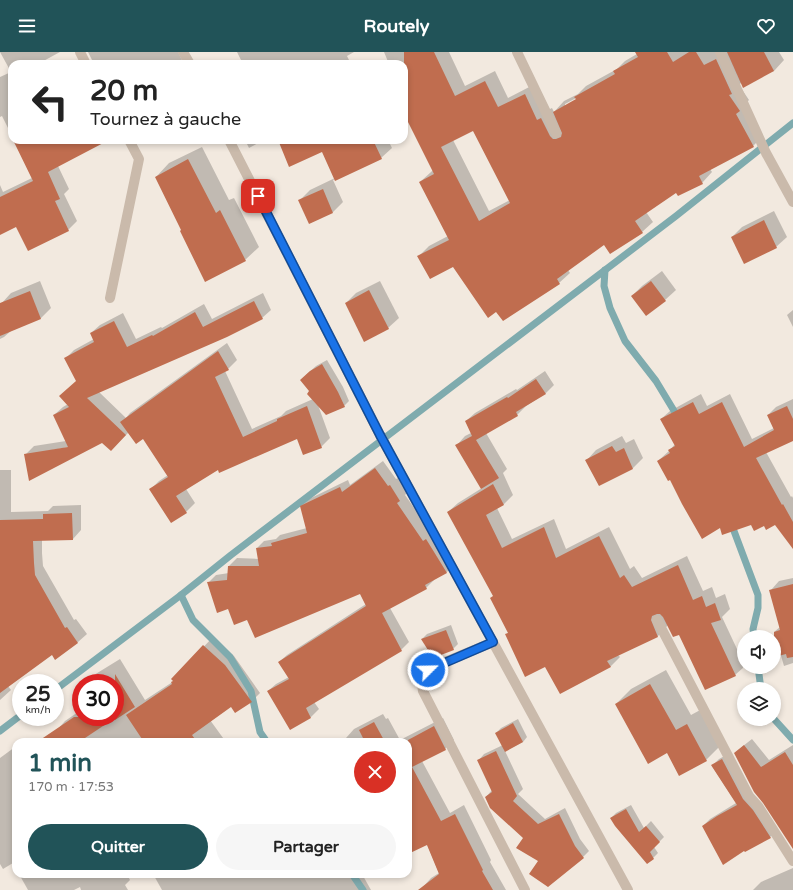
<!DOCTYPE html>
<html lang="fr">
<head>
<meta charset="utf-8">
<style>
  body { margin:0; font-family:"Varela Round",sans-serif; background:#f6f6f6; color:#222; height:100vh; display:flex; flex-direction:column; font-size:15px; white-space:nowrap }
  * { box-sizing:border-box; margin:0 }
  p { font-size:13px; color:#767676 }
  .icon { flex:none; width:22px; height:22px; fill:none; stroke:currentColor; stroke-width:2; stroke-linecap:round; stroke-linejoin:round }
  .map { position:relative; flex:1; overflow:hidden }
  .drawer { position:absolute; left:12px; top:686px; width:400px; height:140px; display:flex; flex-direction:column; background:#fff; border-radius:12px; box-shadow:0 2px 6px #0003 }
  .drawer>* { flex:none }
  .guide { position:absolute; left:8px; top:8px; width:400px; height:84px; border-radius:12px; box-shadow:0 2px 6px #0003; background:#fff; color:#222; overflow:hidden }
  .buttons { position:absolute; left:737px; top:578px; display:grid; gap:8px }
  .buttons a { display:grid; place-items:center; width:44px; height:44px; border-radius:50%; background:#fff; box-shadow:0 2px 6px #0003; font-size:20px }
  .speed { position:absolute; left:12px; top:622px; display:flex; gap:8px; font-size:20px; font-weight:700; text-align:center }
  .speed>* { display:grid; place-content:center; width:52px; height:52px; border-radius:50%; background:#fff; box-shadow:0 2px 6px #0003; line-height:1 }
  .speed small { font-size:10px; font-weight:400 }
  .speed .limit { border:6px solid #d22; background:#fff; color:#111 }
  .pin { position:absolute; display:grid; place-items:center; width:34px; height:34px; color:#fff; margin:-17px; border-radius:8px; box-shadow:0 2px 6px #0006 }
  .me { position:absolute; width:44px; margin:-22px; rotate:67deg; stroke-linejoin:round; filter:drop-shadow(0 0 3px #0008) }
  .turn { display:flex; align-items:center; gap:14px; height:84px; padding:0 16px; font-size:18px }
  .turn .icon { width:52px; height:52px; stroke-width:2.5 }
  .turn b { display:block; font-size:28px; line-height:34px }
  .round { display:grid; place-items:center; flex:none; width:42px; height:42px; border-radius:21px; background:#f6f6f6 }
  .head { display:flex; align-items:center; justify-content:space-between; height:68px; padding:0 16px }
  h1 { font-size:24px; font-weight:800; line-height:30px; color:#215358 }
  .primary-button { display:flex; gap:8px; margin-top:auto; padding:8px 16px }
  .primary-button a { flex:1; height:46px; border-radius:24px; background:#215358; color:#fff; font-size:16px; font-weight:800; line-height:46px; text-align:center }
  .primary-button a+a { background:#f6f6f6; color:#222 }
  header { display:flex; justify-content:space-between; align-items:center; height:52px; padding:0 16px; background:#215358; color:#fff; font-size:18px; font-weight:800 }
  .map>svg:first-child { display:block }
</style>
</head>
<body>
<header><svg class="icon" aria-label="menu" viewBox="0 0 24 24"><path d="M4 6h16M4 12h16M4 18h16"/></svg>Routely<svg class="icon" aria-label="heart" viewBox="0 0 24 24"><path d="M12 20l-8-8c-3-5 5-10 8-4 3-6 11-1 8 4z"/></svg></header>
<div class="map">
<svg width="793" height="838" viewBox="0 0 793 838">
  <rect width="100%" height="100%" fill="#f2e9df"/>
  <g fill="#0003" fill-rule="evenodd">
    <path d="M0,0H60L38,12H12V84L2,64L0,65V25L11,20Z"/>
    <path d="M88,0H178L183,10L181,12H94Z"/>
    <path d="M237,0H354L347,4L351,12H243Z"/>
    <path d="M384,0H449L465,34L495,19L508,46L535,32L548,58L552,56L554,60L564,49L578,42L586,34L617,17L625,9L637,2V0H779L784,8L774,19L742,30L739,33L749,48L746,51L763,84L753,94L710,117L712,120L702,131L676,139L646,160L653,170L642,180L605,191L568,218L570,221L559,231L496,259L454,214L419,204L429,194L448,184L420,130L431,120L433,118L404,60V12H389ZM580,44V46L565,54V52ZM473,78L510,148L489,159L453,88Z"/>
    <path d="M14,88H102L58,114L69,137L64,142L77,169L68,178L17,174L0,182V133L3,140L32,126Z"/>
    <path d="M245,88H264L249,96Z"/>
    <path d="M320,88H388L392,96L381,106L333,128L343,150L333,160L310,171L300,148L310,138L335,126Z"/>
    <path d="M202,95L229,148L234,146L259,195L245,208L182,178L156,125L169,111Z"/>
    <path d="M774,159L787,185L776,195L732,185L742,175Z"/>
    <path d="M662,219L676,238L665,248L646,263L632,244L642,234Z"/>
    <path d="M40,229L51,256L41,266L12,278L4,285L0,287L1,252L11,241Z"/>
    <path d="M380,229L399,266L388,276L346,251L356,241Z"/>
    <path d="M263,241L271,258L262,266L99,340L126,366L130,361L227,291L237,308L228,317L225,319L252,377L281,364L286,359L313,347L306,323L316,314L327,308L343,335L349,349L344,354L318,353L330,386L321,395L298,386L218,417L186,437L195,451L186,460L151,437L159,429L168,423L144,385L129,380L111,398L102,389L25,403L34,394L66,389L54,363L63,355L68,352L77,328L65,307L74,298L94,287L91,281L100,273L123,261L136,287L161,275L162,276L204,252L212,267Z"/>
    <path d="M793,258V275L787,263Z"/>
    <path d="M545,319L554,333L546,341L526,354L517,363L486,381L507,417L503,421L513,443L504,452L497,456L512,487L554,467L566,497L609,475L630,517L634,514L642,526L687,504L703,539L712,535L716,546L725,542L730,557L722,565L744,612V615L735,623L668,573L658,584L618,603L620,605L610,615L546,614L506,583L509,580L494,543L448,460L458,451L482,436L457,393L465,384L471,381L466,369L475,361L516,337L517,338Z"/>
    <path d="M701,342L707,354L730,342L752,387L774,376L768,363L776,355L793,347V388L766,400L791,445L792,444L793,446V495L775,472L751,471L721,475L670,427L658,409L670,398L675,392L661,367L670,359Z"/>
    <path d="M622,384L626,391L634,387L643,406L633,416L599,433L587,408L596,398Z"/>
    <path d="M383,409L396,427L398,426L407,441L405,443L454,512L447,520L433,528H434L426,536L390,556L409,590L401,598L314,650L319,657L311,665L290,676L268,639L276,632L289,625L279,610L287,603L366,552L360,541L248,567L228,556L208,531L216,523L229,521V514L237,506L259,507L257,496L264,489L276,487L280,483L307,476L301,454L309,447L348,428L350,433Z"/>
    <path d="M0,418H11V460L48,459L53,454L81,453V478L73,487L42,488V501L43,514L74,568L76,567L87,582L78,590L55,606L52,602L8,634L11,638L0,648Z"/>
    <path d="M793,526V611L784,614L774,580L780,575L771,538L779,529Z"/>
    <path d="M451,573L458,592L453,597L422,587L427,582Z"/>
    <path d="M213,585L234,604L260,641L251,650L232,653L210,668L226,690H65L57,678L65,669L81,658V665H115V631H86L94,623L120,607L145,648L174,629L173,627Z"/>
    <path d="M666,618L691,663L702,657L721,693L706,708L668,700L616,652L631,637Z"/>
    <path d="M383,662L386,667L388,666L400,688L443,666L454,688L445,697L422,709L450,761L464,753L491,808L490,810L506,838H425L423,835L431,826L439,821L426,790L408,799V690H348L346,686L354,677Z"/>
    <path d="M518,667L527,685L523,690L505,699L523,737L518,742L545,767L565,756L580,787L589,799L583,805L539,809L524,786L486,745L492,738L478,709L484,702L503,693L496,681L501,676Z"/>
    <path d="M752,687L769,708L793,693V794L735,701L743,694Z"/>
    <path d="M15,695L16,697V816L13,811L3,817L0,812V706Z"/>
    <path d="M730,701L750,740L777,778L770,785L703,774L710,767L736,751L712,714L719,707Z"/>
    <path d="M631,753L644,776L651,769L664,785L654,795L658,801L653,806L611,766L616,761Z"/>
    <path d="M793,816V838H753L761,830Z"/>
    <path d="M19,822H127L130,828L125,833L128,838H81L80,835L74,838H28Z"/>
    <path d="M153,822H363H362L371,838H162Z"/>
  </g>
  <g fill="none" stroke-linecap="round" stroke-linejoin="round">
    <g stroke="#7fabae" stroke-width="7">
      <path d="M605,218L604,234L610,256L625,289L656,329L679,367"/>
      <path d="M731,471L758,543V556L753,577L754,585"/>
      <path d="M181,543L193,568L230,605L251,639L260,680L267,690"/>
      <path d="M758,615L761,637"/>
      <path d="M55,638L181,543L231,503L676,164L793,71"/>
      <path d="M774,667L793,688"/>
      <path d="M0,679L21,663"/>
      <path d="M352,822L363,838"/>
    </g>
  </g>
  <g fill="#c06d4f" fill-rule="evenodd">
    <path d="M404,0H434L455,44L485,29L498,55L525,42L537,68L541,66L550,84L553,87H556L561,85L562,81L553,60L576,47L574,45L615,22L613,19L638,5L635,0H667L673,10L689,0H696L704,13L716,7L732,42L729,43L740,59L736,62L754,95L699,124L703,132L678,144L676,141L635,169L643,181L610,202L604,193L557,227L560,232L503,269L496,260L488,266L453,215L430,227L417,204L449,188L419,130L434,122L404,62ZM473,79L510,151L479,169L441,95Z"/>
    <path d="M727,0H764L774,19L743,36Z"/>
    <path d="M13,88H109L48,120L60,147L55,149L69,179L28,199L16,175L0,183V145L33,129Z"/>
    <path d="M278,88H373L382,107L335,129L322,100L289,115Z"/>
    <path d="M188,107L216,161L220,158L246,209L205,230L180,179L181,178L155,125Z"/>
    <path d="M323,137L333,161L309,172L298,148Z"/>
    <path d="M764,168L777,196L744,212L731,185Z"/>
    <path d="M651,229L666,249L646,264L631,244Z"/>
    <path d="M369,238L389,277L364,290L345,251Z"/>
    <path d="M30,239L41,267L0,284V251Z"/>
    <path d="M254,249L263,267L227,285L87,346L126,383L111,399L102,391L29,429L24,402L68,395L53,363L69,355L59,344L76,329L64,306L94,290L90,281L114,269L127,295L152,283L153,284L195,260L203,275Z"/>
    <path d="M218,299L229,318L215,325L243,385L277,369V367L307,354L322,396L303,403L297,387L219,421L218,418L176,444L187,461L171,471L149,437L168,425L143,387L136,392L120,370Z"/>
    <path d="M322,312L338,340L345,355L326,363L307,342L309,339L300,328L310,319Z"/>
    <path d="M536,327L546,342L516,360L518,364L476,388L499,426L481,437L455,393L472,384L465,369L507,345L508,346Z"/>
    <path d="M693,350L699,362L722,350L744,395L774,378L767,363L787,354L793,367V389L756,406L782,453L783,452L793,470V497L775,473L766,478L764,474L754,479L751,473L722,483L720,476L702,487L682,452L670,428L668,429L657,409L670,401L668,398L675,394L660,367Z"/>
    <path d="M612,394L616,400L624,396L633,417L599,434L585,408Z"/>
    <path d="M375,416L388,434L390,433L400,449L397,451L423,489L426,487L447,521L425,533L427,537L382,561L402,599L306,656L311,666L290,678L267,639L289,627L278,610L366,554L360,542L255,586L247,568L234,573L228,557L217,561L207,530L227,528L228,514H259L256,496L272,494L271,491L307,481L300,454L340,435L342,440Z"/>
    <path d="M493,432L504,453L486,463L502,496L544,475L556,506L599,484L620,526L624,523L632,535L678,513L693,548L702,544L706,555L715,551L721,568L711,571L736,624L705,638L679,583L673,585L663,565L660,562H657L652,564L651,568L658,585L607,609L611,615L560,642L545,615L525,625L505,582L508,581L490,546L493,544L447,460Z"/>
    <path d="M72,461L73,488L33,489L34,511L35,523L65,576L67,575L78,591L55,608L52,603L0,641V468L43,467V462Z"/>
    <path d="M793,532V605L787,606L786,602L774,605V580L780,578L769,538Z"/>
    <path d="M446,578L454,598L433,606L421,587Z"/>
    <path d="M203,593L225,613L252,650L235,661L231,655L192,683L197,690H144L126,663L172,632L171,630L173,629L171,627Z"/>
    <path d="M115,622L135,655L115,668V666L79,690H37L74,665H115Z"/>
    <path d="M650,632L676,678L687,672L707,709L679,724L667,701L648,712L615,652Z"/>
    <path d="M374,670L385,690H365L359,678Z"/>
    <path d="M513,671L523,690L505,700L495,681Z"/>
    <path d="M434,674L446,698L412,715L441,769L455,762L483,818L482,819L493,838H418L439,822L427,793L408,802V688Z"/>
    <path d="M744,693L761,715L785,700L793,713V797L763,751L754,740L734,701Z"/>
    <path d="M496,699L517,744L513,749L538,772L559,762L575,794L584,806L548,835L529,822L538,809L516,796L523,786L490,756L485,745L492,740L477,708Z"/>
    <path d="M722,707L743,747L753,758L771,786L745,800L744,799L723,813L702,774L717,764L737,753L711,713Z"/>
    <path d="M626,757L639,780L646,774L660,790L650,800L654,807L647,812L615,774L610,766Z"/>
  </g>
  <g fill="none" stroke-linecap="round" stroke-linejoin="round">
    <g stroke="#cabaab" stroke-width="10">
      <path d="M80,0L86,12"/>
      <path d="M183,0L190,12"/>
      <path d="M517,0L556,81"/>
      <path d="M720,0L766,101L793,150"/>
      <path d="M229,88L380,383L628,838"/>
      <path d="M110,246L139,107L129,88"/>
      <path d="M657,568L749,744L758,754L793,809"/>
      <path d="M493,590L428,617C422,625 421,629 423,639L525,838"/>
    </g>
  </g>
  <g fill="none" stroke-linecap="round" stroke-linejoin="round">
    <defs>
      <path id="route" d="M258,144L380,383L493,590L428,618"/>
    </defs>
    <use href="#route" stroke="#114b97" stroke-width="10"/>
    <use href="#route" stroke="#1a73e8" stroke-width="7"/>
  </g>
</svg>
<div class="buttons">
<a><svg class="icon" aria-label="sound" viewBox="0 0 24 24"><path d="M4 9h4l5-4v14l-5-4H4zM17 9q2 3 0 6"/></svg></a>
<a><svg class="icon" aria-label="layers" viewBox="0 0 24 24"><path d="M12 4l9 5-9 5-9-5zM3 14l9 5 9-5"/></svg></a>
</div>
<div class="speed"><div>25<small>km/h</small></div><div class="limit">30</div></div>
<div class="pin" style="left:258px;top:144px;background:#d93025"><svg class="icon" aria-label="arrive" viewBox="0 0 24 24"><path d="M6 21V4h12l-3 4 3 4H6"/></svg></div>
<svg class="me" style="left:428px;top:618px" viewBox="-20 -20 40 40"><circle r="17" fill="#1a73e8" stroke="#fff" stroke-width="3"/><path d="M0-11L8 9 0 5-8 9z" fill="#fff"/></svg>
<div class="guide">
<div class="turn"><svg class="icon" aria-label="left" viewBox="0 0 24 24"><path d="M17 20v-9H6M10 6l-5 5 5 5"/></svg><div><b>20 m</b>Tournez à gauche</div></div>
</div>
<section class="drawer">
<div class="head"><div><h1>1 min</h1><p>170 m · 17:53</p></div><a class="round" style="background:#d93025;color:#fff"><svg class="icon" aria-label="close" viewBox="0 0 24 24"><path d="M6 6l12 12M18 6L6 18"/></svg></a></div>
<div class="primary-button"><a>Quitter</a><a>Partager</a></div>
</section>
</div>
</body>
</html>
